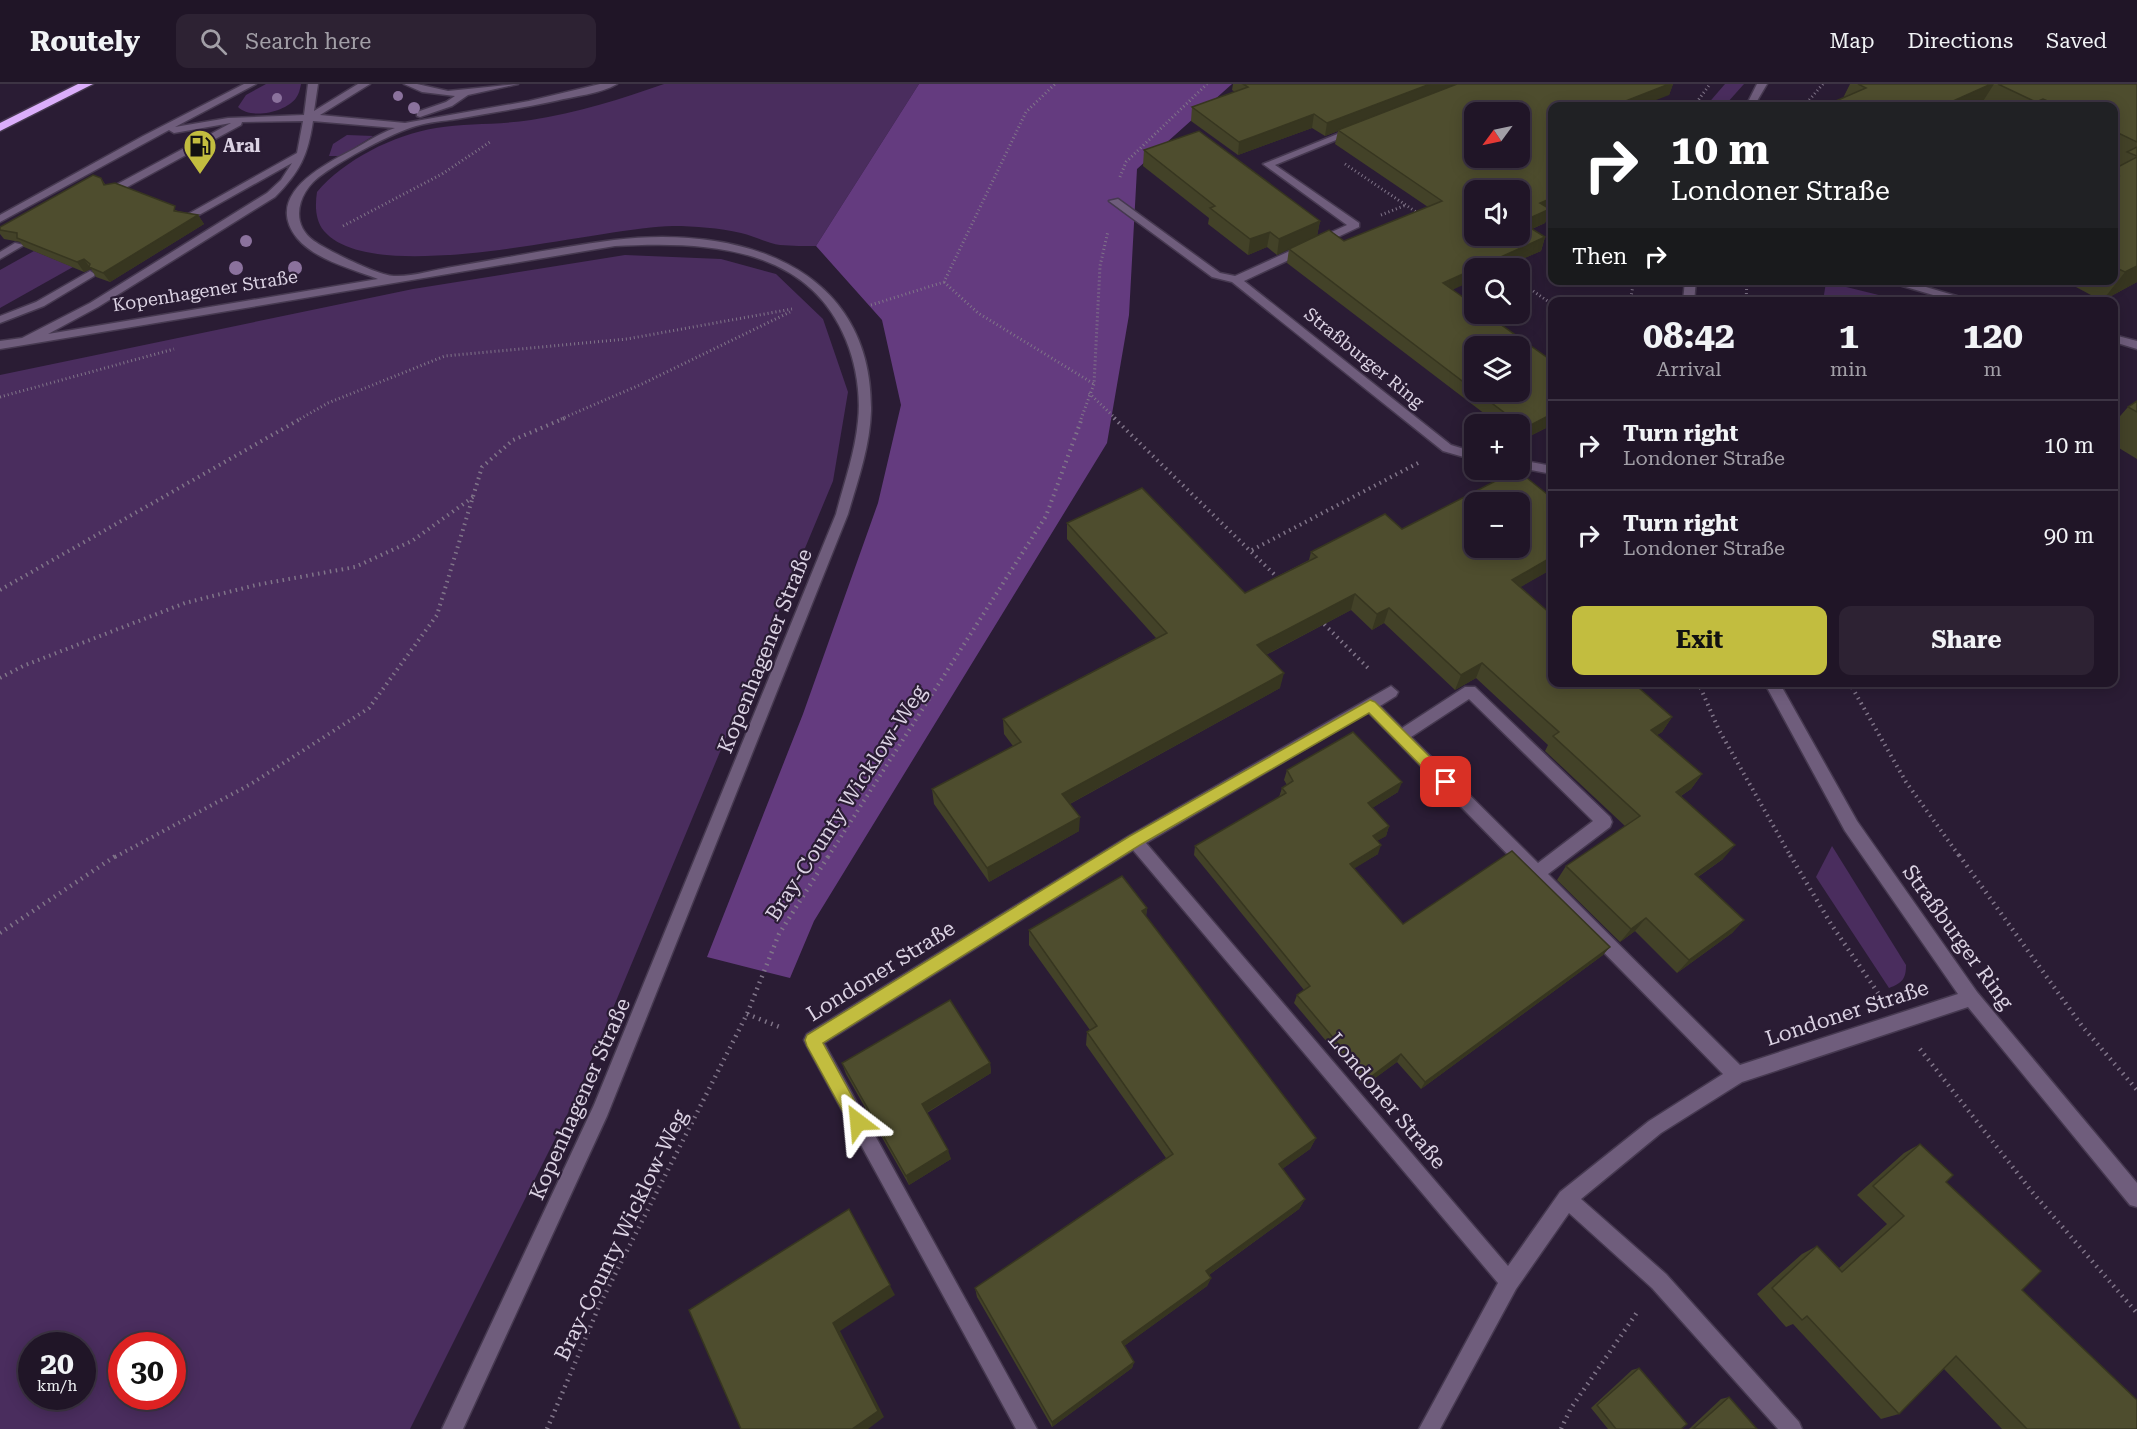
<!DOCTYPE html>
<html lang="en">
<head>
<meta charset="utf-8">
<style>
  body { margin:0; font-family:"Roboto Serif",serif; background:#2d2233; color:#f1f3f6; height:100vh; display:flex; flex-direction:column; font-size:22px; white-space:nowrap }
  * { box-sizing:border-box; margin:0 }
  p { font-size:20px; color:#a29fa7 }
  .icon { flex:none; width:33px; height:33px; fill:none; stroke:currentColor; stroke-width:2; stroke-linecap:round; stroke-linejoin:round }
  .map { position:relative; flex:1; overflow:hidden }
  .sheet { position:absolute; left:1548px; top:213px; width:570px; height:390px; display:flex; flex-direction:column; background:#201527; border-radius:12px; box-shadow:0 3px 15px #0003,0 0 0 2px #3d3444 }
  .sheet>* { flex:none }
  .hud { position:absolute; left:1548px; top:18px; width:570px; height:183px; border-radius:12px; box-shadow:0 3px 15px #0003,0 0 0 2px #3d3444; background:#202124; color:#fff; overflow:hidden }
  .needle { width:39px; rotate:237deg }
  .buttons { position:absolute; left:1464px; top:18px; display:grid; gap:12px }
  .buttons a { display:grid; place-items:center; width:66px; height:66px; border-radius:12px; background:#201527; box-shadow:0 3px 15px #0003,0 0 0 2px #3d3444; font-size:30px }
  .speed { position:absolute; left:18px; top:1248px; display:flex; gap:12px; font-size:30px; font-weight:700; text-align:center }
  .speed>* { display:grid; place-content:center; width:78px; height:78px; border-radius:50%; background:#201527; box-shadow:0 3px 15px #0003,0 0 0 2px #3d3444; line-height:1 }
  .speed small { font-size:15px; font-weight:400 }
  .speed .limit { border:9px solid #d22; background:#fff; color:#111 }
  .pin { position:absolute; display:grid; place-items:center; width:51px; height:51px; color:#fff; margin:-26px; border-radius:12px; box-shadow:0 3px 9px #0006 }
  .me { position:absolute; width:66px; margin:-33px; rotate:331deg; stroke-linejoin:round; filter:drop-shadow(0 0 4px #0008) }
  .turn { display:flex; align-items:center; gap:21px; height:126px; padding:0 24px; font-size:27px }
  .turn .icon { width:78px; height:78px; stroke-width:2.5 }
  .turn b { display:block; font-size:42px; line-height:51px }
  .then { display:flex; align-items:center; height:57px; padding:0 24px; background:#0003; gap:12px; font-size:22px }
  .eta { display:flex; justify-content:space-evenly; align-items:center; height:102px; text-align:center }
  .eta b { font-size:36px; font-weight:700; line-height:42px }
  .action { display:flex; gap:12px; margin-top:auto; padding:12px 24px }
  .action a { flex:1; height:69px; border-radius:12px; background:#c2bd3f; color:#111; font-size:24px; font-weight:700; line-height:69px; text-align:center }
  .action a+a { background:#2d2233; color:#f1f3f6 }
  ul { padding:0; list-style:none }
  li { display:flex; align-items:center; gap:18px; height:90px; padding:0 24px; border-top:2px solid #3d3444 }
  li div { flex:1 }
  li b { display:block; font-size:22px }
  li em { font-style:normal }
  header { display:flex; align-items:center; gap:36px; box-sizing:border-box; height:84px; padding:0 30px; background:#201527; border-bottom:2px solid #3d3444 }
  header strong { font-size:28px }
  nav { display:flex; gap:33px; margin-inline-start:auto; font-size:21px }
  .search { width:420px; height:54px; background:#2d2233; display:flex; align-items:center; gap:15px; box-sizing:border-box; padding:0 21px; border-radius:12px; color:#a29fa7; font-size:22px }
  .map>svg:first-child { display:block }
</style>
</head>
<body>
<header>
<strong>Routely</strong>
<div class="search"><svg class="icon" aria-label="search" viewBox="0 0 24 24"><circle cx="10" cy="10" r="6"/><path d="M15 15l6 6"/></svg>Search here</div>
<nav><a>Map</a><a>Directions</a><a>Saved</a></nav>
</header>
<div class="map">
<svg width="2137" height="1345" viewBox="0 0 2137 1345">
  <rect width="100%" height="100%" fill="#2a1c34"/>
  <g fill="#4a2d5e" fill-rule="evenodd">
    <path d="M266,0H301C300,5 299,10 296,14C286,28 251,36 238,23L246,11Z"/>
    <path d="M664,0H919L816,162C805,162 792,162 780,161C767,159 754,152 741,149C719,144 695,142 673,142C598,143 375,206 324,147C315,136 315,121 317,108C344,76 393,51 436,44C467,39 500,41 531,36C577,29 621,15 664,0Z"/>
    <path d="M1725,0H1744L1727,19L1706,22Z"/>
    <path d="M347,51L373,52L341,72H329L333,60Z"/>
    <path d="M34,167L73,183L0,224V186Z"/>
    <path d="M625,171L721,175L776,190L823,235L848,308L833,397L576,1013L410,1345H0V291L413,205ZM32,1262H82V1312H32ZM122,1262H172V1312H122Z"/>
    <path d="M1826,198L1903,217H1849L1824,211Z"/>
    <path d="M1832,762L1906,881C1906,895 1902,899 1889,904L1816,793Z"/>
  </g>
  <path fill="#643b7f" d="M919,0H1232L1137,85L1129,231L1107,359L814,837L790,894L707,873L803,630L878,419L901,321L882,236L816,162Z"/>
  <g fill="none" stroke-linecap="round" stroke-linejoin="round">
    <defs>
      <g id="minor">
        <path d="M244,0H256L175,43L228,34L304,31L308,0H318L314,27L358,0H370L320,31L405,39L529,17L600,0H617C600,10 574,12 555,17C523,24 490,29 457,35C444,37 429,38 416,42C392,49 344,75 323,90C299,106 288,138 314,157C327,166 379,192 394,192C412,193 433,186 452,183C506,174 560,163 614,156C736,141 873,180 871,327C870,362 858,396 848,430L607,1032L463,1345H442L594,1021L836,430C844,399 855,369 858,337C861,311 856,280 846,256C808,161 703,157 615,162L0,265V257L22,254L90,219L267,109L281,96L292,79L190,136L181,134L297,69L303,37L242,38L241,41L118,108H110V104L231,39L174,49L169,46L0,138V131L143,52ZM313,37L395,44C380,49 367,58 354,65C323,81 263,111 297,154C315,176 353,185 378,195L48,250L98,223L275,113C300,88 308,71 313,37Z"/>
        <path d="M404,0H417L448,7L518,0L468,11L452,22L420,33L417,32V28L446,18L455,12L422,8Z"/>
        <path d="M1757,0H1767L1754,22H1746Z"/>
        <path d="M1350,45L1358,47L1275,81L1359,139V143L1244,197L1451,361L1474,368V376L1443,367L1232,198L1212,193L1109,117L1118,115L1220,189L1235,192L1347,141L1263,80Z"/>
        <path d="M15,159L24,161L0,175V168Z"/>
        <path d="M90,187L95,190L94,192L44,222L0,239V232L36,218Z"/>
        <path d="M1685,196H1696L1694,218H1683Z"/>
        <path d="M1882,196H1902L1977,218H1957Z"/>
        <path d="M2114,251L2137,257V265L2114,258Z"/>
        <path d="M1520,376L1552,382V390L1520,384Z"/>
        <path d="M1764,598H1779L1857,737L1977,908L2137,1099V1123L2130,1121L1968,923L1742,998L1661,1049L1581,1115L1666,1190L1799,1338L1802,1345H1778L1652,1204L1569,1129L1516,1205L1440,1345H1419L1498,1199L1133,766L824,959L1037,1345H1016L807,962L804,956L807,950L1129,752L1391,602L1398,608L1396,612L1380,622L1402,644L1465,603H1475L1610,733L1612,738L1610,743L1548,790L1740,981L1958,910L1845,747ZM1469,615L1593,737L1538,779L1411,653ZM1368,628L1723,990L1649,1037L1560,1108L1508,1182L1146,759Z"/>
      </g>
      <path id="highway" d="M78,0H93L0,47V39Z"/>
    </defs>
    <use href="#minor" stroke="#463950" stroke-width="3"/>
    <use href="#highway" stroke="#463950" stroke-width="3"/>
    <g stroke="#807589" stroke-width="3" stroke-dasharray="1 3" stroke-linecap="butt">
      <path d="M1694,22L1710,0"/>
      <path d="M1804,22L1823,0"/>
      <path d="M1345,80L1419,130"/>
      <path d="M1120,93L1126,78L1207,0"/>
      <path d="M1381,131L1406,121"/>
      <path d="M343,142L442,90L490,58"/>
      <path d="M944,198L978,229L1094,300"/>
      <path d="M1520,198L1552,220"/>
      <path d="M1630,218L1634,196"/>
      <path d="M1746,218L1747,196"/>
      <path d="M871,221L944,198L1026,28L1055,0"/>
      <path d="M1089,309L1116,335"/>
      <path d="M0,313L174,265"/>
      <path d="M300,335L328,319L445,272L627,255L792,225"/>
      <path d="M561,335L642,300L790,228"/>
      <path d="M1081,335L1094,300L1100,182L1108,147"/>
    </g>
    <g stroke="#807589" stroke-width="4" stroke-dasharray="1.5 4.5" stroke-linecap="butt">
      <path d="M1114,334L1279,495"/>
      <path d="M1252,466L1418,379"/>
      <path d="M0,506L302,334"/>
      <path d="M1320,536L1368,584"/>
      <path d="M0,594L23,582L185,519L256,501L355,483L412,457L473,413"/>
      <path d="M1698,598L1719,646L1791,773"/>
      <path d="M1849,598L1906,698L1960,773"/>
      <path d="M115,773L251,700L369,624L437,531L482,383L513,356L565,334"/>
      <path d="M828,773L1046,432L1082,334"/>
    </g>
    <g stroke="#807589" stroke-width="4.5" stroke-dasharray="1.5 5" stroke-linecap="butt">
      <path d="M1790,771L1831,840L1878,909"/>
      <path d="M1959,771L2082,942L2137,1006"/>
      <path d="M0,849L117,771"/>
      <path d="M747,930L782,944"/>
      <path d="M1920,965L2033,1109L2137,1229"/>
      <path d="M547,1345L600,1220L747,930L779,850L829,771"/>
      <path d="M1561,1345L1571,1324L1638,1227"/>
    </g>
    <use href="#minor" fill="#6f5d7c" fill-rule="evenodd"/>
    <use href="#highway" fill="#dbaefb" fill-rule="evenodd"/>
  </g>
  <g fill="#8b729d">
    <circle cx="398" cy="12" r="5"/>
    <circle cx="277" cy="14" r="5"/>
    <circle cx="414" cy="24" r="6"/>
    <circle cx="246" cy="157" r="6"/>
    <circle cx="236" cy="184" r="7"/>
    <circle cx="295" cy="184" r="7"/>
  </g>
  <g fill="#434228" fill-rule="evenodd">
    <path d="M1233,0H1673L1669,11L1552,22V125L1549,127L1545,139L1532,145L1545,153L1541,167L1501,184H1474L1453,206L1552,277V341L1520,357V340H1498L1287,179L1289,165L1301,159L1277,171L1267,163L1248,171L1208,140L1209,134L1143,82L1144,66L1320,137L1317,152L1344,157L1428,123L1335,60L1338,47L1325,52L1312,44L1238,71L1191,37L1192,23L1235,8L1232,6ZM1474,262L1520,308H1474Z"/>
    <path d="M1850,0H2137V198L2102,217L2063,196H2114V22H1835L1838,16L1843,14Z"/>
    <path d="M101,94L105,100L178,127L198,131L204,140L110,198L96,193L91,185L84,188L24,163L20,158L4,155L0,150V143Z"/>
    <path d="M2137,317V375L2114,361V339L2128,323Z"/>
    <path d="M1067,439L1245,509L1309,476L1311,468L1402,445L1552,485L1520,503L1672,633L1662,648L1657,651L1702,690L1691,705L1681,712L1723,775L1698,793L1744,836L1732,849L1677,889L1635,847L1620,858L1557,796L1566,782L1625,742L1545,667L1548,661L1476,594L1455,606L1384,539L1372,546L1351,526L1266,571L1280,604L1070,720L1079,747L989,798L934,720L932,705L1013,662L1004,650L1003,635L1156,554L1067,455Z"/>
    <path d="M1287,686L1398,708L1372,724L1389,742L1386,752L1378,756V770L1354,784L1403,840L1603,871L1421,1005L1397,978L1364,1002L1294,919L1297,911L1304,906L1194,771L1195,762L1279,713L1282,704L1287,701L1284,696Z"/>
    <path d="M1147,824L1146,833L1316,1054L1310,1065L1282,1085L1305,1115L1299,1125L1209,1191L1211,1194L1207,1202L1124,1262L1134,1278L1132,1284L1052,1343L977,1213L975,1204L1166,1074L1086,961L1087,948L1090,946L1029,861V846Z"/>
    <path d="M842,979H990L991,989L927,1029L951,1075L909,1101L846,990Z"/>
    <path d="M1920,1060L2022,1206L2137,1345H2002L1944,1285L1899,1330L1881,1335L1793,1240L1786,1243L1757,1210L1802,1170L1817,1162L1839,1184L1887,1140L1857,1111L1904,1069Z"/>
    <path d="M1639,1284L1681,1345H1608L1591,1324L1632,1286Z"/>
    <path d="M1729,1313L1757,1345H1689L1721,1315Z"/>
  </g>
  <g fill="#373620">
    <path d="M1430,0H1462L1338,46V47L1325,52L1327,39Z"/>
    <path d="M1669,0H1673L1669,11L1641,22H1613Z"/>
    <path d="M1991,0H1994L1980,22H1942Z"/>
    <path d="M2043,15L2037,22H2033L2036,18Z"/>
    <path d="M1314,30L1312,44L1238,71L1239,58Z"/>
    <path d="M1552,114V125L1549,127L1545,139L1520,150L1521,138L1540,119Z"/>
    <path d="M198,131L204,140L110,198L103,189Z"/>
    <path d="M1320,137L1317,152L1277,171L1279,155Z"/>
    <path d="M1270,148L1267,163L1248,171L1250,155Z"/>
    <path d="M1545,153L1541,167L1501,184H1475Z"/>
    <path d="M84,175L91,185L84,188L77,178Z"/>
    <path d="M2137,182V198L2102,217L2125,188Z"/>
    <path d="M1474,185V196L1439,212L1443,199Z"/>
    <path d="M1552,330V341L1520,357L1525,344Z"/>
    <path d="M1552,473V485L1505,512L1512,496Z"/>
    <path d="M1355,510L1351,526L1254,577L1257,561Z"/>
    <path d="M1389,524L1384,539L1372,546L1377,530Z"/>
    <path d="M1482,579L1476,594L1455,606L1461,591Z"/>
    <path d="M1284,589L1280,604L1062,724V710Z"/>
    <path d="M1672,633L1662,648L1641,661L1651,646Z"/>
    <path d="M1702,690L1691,705L1665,722L1676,708Z"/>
    <path d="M1402,698L1398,708L1364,729L1368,719Z"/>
    <path d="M1080,733L1079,747L989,798L987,784Z"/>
    <path d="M1389,742L1386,752L1370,761L1373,752Z"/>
    <path d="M1381,761L1378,770L1347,789L1350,780Z"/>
    <path d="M1735,761L1723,775L1683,803L1695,790Z"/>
    <path d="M1147,824L1145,838L1142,827Z"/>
    <path d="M1646,834L1635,847L1620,858L1631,845Z"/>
    <path d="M1744,836L1732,849L1677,889L1689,876Z"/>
    <path d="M1610,863L1603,871L1421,1005L1425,998Z"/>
    <path d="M1401,970L1397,978L1364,1002L1368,995Z"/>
    <path d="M990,979L991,989L924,1030L922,1020Z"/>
    <path d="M1316,1054L1310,1065L1274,1091L1279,1080Z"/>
    <path d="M948,1066L951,1075L909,1101L906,1092Z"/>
    <path d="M1305,1115L1299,1125L1203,1195L1206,1187Z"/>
    <path d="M849,1125L895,1211L840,1247L884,1333L868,1345H852L833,1239Z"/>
    <path d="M1211,1194L1207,1202L1120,1265L1122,1258Z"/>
    <path d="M1134,1278L1132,1284L1052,1343V1338Z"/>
  </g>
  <g fill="#4e4d2e" stroke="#373620" stroke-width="1.5" fill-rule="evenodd">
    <path d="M1243,0H1430L1327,39L1314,30L1239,58L1192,23L1248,3Z"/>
    <path d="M1457,0H1669L1613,22H1552V114L1540,119L1550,125L1521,138L1545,153L1443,199L1474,221V230H1486L1552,277V330L1525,344L1477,308H1520V262H1474V306L1289,165L1329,146L1344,157L1442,117L1338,46ZM1474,28H1520V74H1474ZM1474,106H1520V152H1474Z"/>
    <path d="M1858,0H1991L1942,22H1852L1838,16L1866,4Z"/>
    <path d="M1998,0H2137V58L2114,47V22H2060L2043,15L2036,18Z"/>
    <path d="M1199,47L1320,137L1279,155L1270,148L1250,155L1210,124L1215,122L1144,66Z"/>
    <path d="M2137,63V72L2127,68Z"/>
    <path d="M2137,73V182L2125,188L2114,183V95L2119,92L2114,89V85Z"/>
    <path d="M93,91L101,94L104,101L115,99L175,122L174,127L198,131L103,189L89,183L90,180L84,175L77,178L17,154V149L0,146V143Z"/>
    <path d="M2137,317V328L2128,323Z"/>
    <path d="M1517,386L1552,414V473L1512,496L1552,531V598H1632L1672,633L1651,646L1702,690L1676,708L1735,761L1695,790L1744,836L1689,876L1646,834L1631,845L1566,782L1640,732L1553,652L1559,648L1482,579L1461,591L1389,524L1377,530L1355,510L1257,561L1284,589L1062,710L1080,733L987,784L932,705L1021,658L1003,635L1167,549L1067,439L1142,404L1245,509L1317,473L1311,468L1385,430L1402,445ZM1474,418H1520V464H1474Z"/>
    <path d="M1353,648L1402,698L1368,719L1389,742L1373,752L1381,761L1350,780L1403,840L1512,767L1610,863L1425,998L1401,970L1368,995L1297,911L1310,902L1195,762L1286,709L1282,704L1293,697L1287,686Z"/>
    <path d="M1122,792L1147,824L1142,827L1316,1054L1279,1080L1305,1115L1206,1187L1211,1194L1122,1258L1134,1278L1052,1338L975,1204L1173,1070L1087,948L1097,942L1029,846Z"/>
    <path d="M950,916L990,979L922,1020L948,1066L906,1092L842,979Z"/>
    <path d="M1920,1060L1953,1091L1946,1098L2041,1187L2022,1206L2137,1316V1345H2027L1956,1272L1899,1330L1807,1232L1802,1236L1772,1204L1817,1162L1842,1188L1904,1132L1873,1102Z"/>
    <path d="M849,1125L890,1201L833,1239L878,1327L852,1345H741L689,1226Z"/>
    <path d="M1639,1284L1687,1340L1681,1345H1616L1597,1321Z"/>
    <path d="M1729,1313L1757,1345H1693Z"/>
  </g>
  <path fill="#c2bd3f" stroke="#7e7b29" stroke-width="1.5" d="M1370,616L1375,618L1451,694V702H1441L1369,629L1140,761L823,959L866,1038L864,1044L858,1046L852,1044L807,962L805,956L807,951L1130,752Z"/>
  <defs>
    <symbol id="fuel-pin" viewBox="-11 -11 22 30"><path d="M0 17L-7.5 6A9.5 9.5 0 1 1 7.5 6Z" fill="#c2bd3f" stroke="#2a1c34"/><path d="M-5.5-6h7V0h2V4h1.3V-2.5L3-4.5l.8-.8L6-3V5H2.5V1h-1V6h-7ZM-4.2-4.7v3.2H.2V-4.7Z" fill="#111"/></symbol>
  </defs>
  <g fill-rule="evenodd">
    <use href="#fuel-pin" x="181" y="43" width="38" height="52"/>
  </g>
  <g text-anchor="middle" stroke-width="4.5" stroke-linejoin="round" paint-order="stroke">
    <g font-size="18" font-weight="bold" fill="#dbd2e3" stroke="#2a1c34" text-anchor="start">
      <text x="223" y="68">Aral</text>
    </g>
    <g font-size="18" fill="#dbd2e3" stroke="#2a1c34">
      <text transform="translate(205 207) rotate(-9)" y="6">Kopenhagener Straße</text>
      <text transform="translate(1364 274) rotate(39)" y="6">Straßburger Ring</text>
    </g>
    <g font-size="21" fill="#dbd2e3" stroke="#2a1c34">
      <text transform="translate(765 567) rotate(-68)" y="7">Kopenhagener Straße</text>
      <text transform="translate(846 719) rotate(-57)" y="7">Bray-County Wicklow-Weg</text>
      <text transform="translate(1958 853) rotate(54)" y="7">Straßburger Ring</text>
      <text transform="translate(881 887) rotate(-32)" y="7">Londoner Straße</text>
      <text transform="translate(1847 929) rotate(-18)" y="7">Londoner Straße</text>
      <text transform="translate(580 1015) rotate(-66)" y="7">Kopenhagener Straße</text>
      <text transform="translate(1387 1017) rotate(50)" y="7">Londoner Straße</text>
      <text transform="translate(621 1151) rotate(-64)" y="7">Bray-County Wicklow-Weg</text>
    </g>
  </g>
</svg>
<div class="buttons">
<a><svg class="needle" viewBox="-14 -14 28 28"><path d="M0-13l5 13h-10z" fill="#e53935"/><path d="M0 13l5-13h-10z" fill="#a29fa7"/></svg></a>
<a><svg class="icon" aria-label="sound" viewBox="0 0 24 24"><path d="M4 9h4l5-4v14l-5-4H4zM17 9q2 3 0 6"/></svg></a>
<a><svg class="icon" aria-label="search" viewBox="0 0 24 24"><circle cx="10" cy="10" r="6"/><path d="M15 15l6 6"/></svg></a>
<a><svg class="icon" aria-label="layers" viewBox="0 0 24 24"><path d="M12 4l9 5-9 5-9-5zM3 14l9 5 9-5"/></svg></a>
<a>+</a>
<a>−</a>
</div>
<div class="speed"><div>20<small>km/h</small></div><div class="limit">30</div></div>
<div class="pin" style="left:1446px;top:698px;background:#d93025"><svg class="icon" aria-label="arrive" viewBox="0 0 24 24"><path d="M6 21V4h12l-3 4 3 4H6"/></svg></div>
<svg class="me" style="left:858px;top:1038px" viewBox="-20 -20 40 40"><path d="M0-17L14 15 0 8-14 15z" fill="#c2bd3f" stroke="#fff" stroke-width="4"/></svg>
<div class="hud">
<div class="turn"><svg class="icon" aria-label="right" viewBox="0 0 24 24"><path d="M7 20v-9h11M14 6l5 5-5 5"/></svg><div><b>10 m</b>Londoner Straße</div></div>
<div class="then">Then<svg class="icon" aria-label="right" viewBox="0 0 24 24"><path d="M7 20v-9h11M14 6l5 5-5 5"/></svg></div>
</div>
<section class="sheet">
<div class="eta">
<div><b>08:42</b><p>Arrival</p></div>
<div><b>1</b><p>min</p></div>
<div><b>120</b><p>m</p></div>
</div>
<ul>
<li><svg class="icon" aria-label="right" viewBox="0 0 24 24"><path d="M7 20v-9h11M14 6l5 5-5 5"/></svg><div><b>Turn right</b><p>Londoner Straße</p></div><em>10 m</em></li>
<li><svg class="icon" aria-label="right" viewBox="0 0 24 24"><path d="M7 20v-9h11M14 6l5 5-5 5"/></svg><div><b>Turn right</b><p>Londoner Straße</p></div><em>90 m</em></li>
</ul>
<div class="action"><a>Exit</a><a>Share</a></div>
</section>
</div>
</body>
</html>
